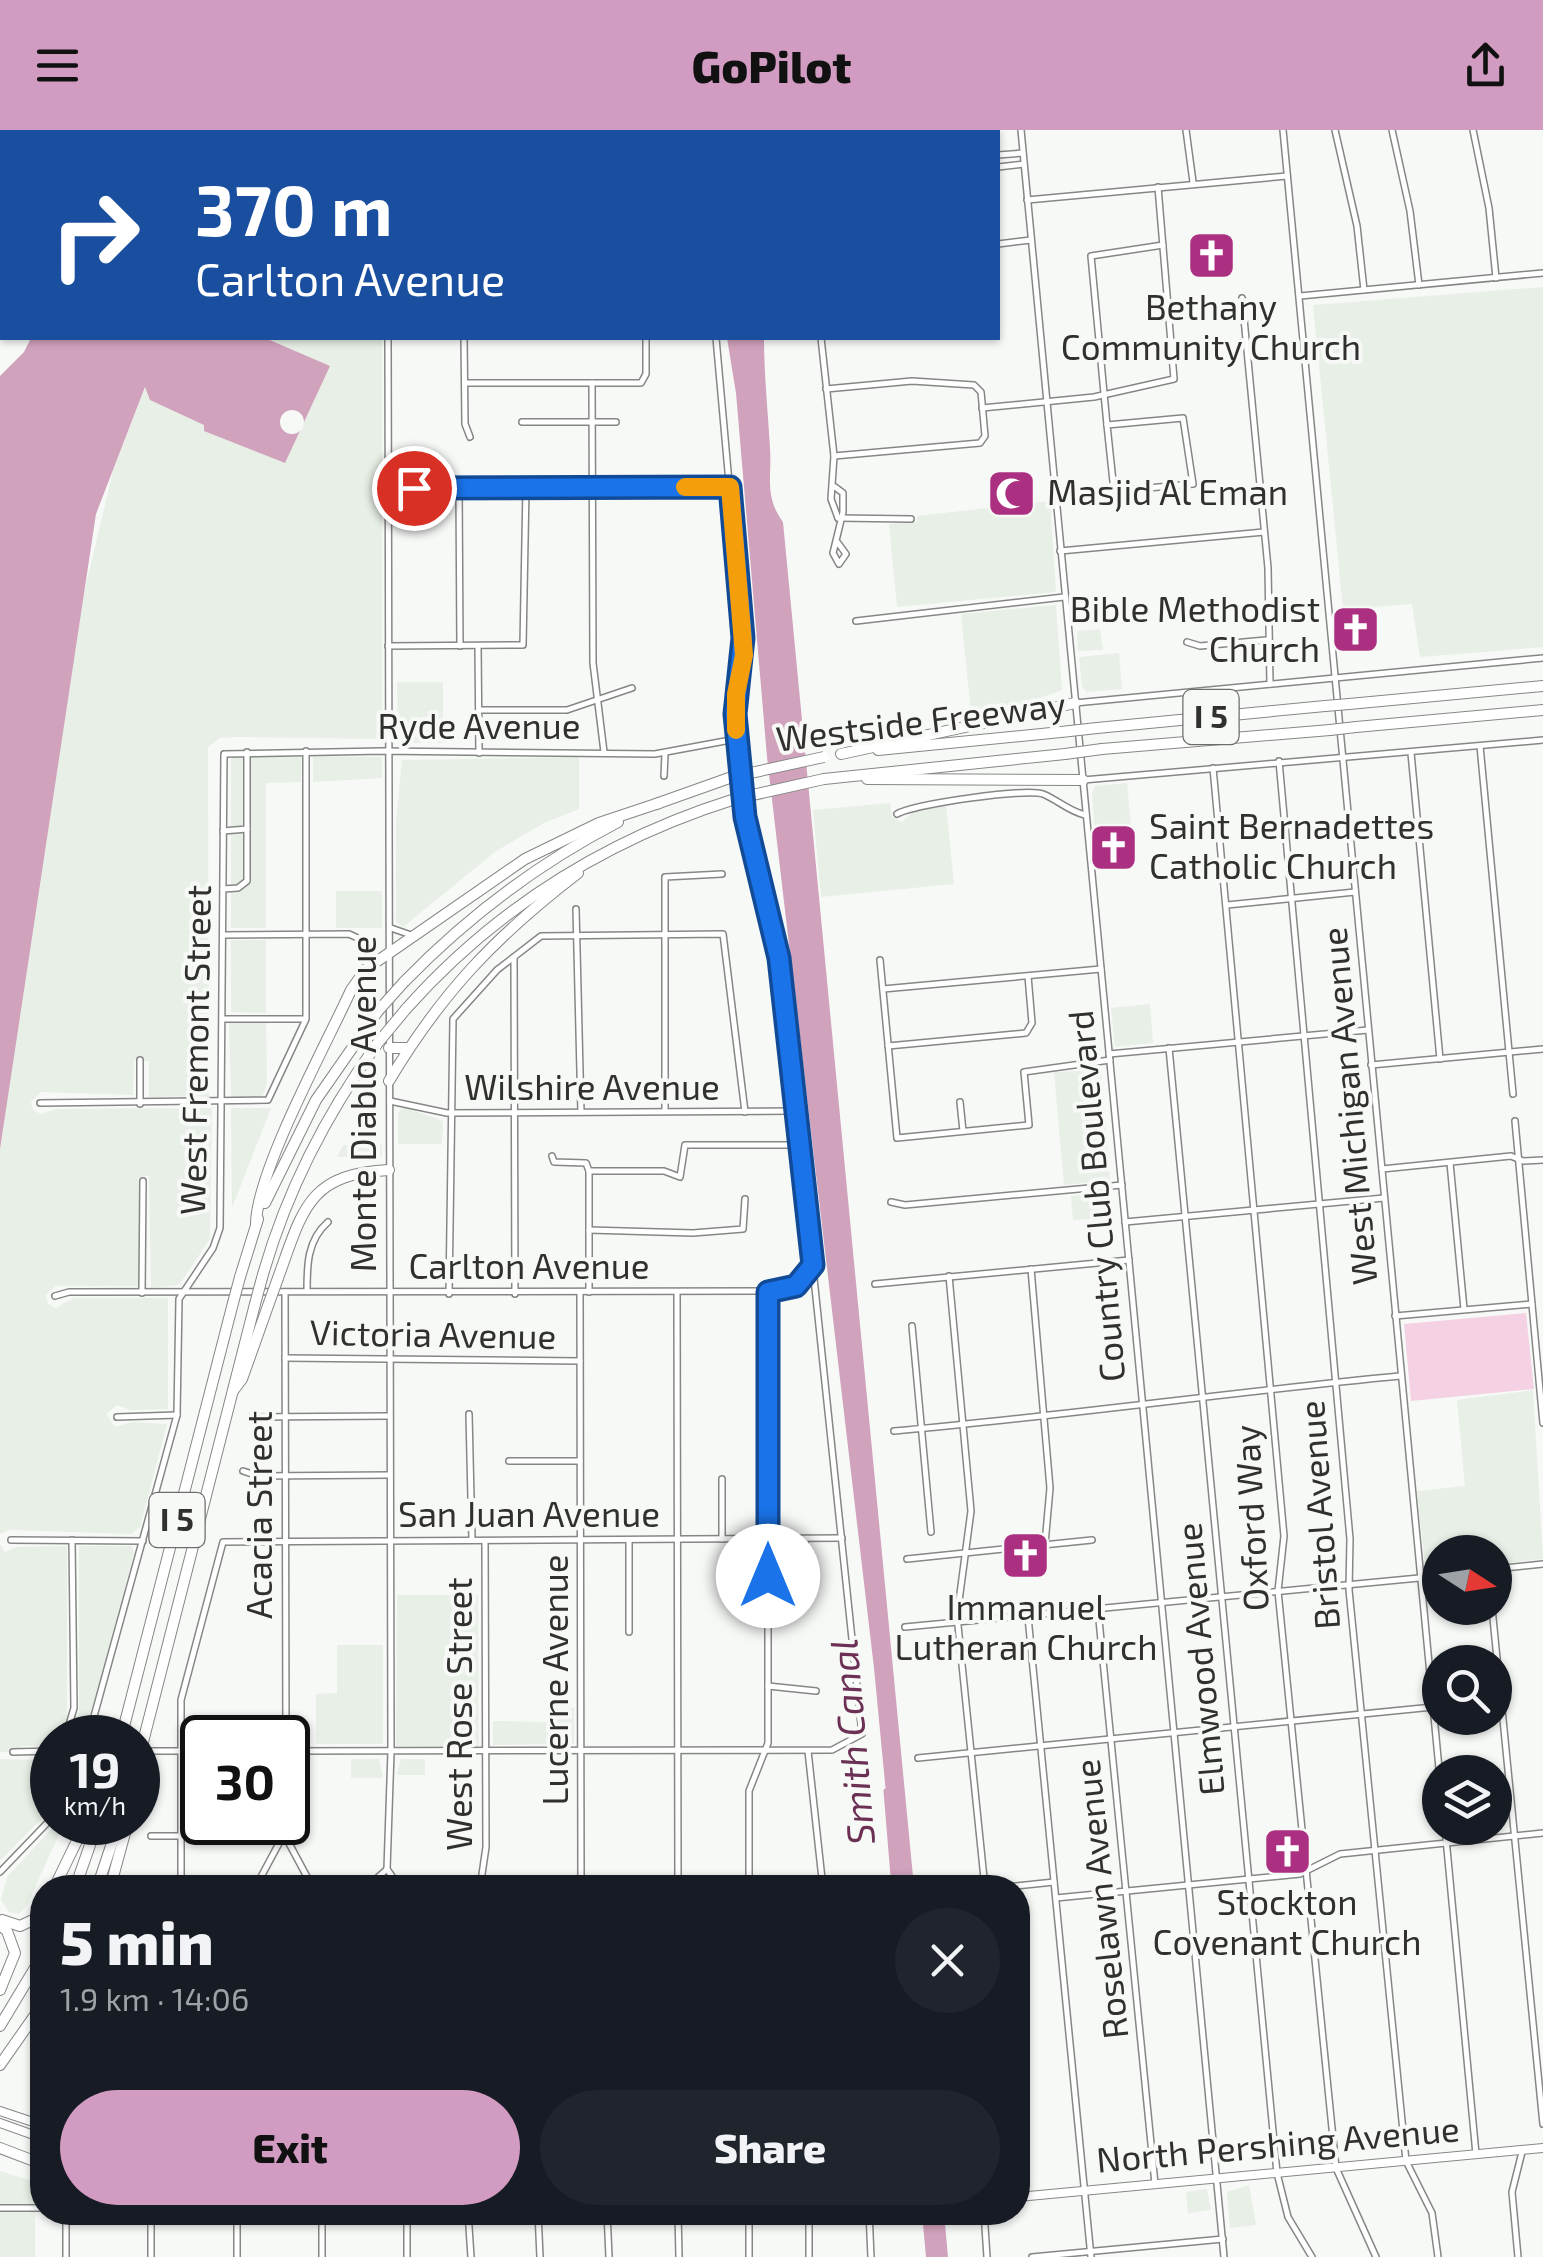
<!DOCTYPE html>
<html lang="en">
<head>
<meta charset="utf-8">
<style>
  body { margin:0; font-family:"Exo 2",sans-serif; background:#20242c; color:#f1f3f6; height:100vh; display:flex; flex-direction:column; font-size:38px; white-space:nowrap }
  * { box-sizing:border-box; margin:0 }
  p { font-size:32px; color:#9ea1a6 }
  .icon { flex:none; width:55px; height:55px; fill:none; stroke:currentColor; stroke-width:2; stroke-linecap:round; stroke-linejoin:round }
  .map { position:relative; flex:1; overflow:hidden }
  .sheet { position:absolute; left:30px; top:1745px; width:1000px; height:350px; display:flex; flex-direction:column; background:#171b24; border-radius:40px; box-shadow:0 2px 8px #0004 }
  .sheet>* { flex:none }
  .top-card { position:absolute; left:0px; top:0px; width:1000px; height:210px; box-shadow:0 2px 8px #0004; background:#1a4fa0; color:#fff; overflow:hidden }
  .needle { width:65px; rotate:102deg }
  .tools { position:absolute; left:1422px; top:1405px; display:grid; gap:20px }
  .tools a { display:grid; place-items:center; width:90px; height:90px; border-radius:50%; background:#171b24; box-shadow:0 2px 8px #0004; font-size:50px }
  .speed { position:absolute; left:30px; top:1585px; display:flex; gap:20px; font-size:50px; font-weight:700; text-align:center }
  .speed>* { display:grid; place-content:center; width:130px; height:130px; border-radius:50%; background:#171b24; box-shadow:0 2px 8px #0004; line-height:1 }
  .speed small { font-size:25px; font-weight:400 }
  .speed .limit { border:5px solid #111; border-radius:15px; background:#fff; color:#111 }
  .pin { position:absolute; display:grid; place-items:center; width:85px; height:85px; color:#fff; margin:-42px; border:5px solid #fff; border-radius:50%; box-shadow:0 2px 10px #0007 }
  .me { position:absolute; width:110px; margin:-55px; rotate:0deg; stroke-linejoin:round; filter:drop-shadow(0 0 8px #0008) }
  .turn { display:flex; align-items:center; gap:35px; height:210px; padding:0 30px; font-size:45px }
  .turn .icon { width:130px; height:130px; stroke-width:2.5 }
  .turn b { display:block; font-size:70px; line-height:85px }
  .round { display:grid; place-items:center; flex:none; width:105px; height:105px; border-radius:52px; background:#20242c }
  .head { display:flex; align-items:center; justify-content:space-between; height:170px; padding:0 30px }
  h1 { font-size:60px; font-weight:800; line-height:75px }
  .button { display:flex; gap:20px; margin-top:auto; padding:20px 30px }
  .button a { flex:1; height:115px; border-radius:60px; background:#d29bc1; color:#111; font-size:40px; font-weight:800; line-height:115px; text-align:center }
  .button a+a { background:#20242c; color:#f1f3f6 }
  header { display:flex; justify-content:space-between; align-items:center; height:130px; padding:0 30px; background:#d29bc1; color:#111; font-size:45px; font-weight:800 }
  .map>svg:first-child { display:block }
</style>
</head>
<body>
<header><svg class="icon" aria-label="menu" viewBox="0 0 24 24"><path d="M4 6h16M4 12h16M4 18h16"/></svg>GoPilot<svg class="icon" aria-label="share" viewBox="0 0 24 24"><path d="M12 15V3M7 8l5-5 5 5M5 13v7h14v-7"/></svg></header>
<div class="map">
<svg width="1543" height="2127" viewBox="0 0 1543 2127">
  <rect width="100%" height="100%" fill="#f7f9f7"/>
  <g fill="#e8efe6">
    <path d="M1543,157V517L1420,527L1412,474L1343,479L1313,175Z"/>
    <path d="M164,208H382V609L236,607L220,608L208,617L209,966L149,967V931L134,930L133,965L41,962L31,972L33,980L41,984L56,979L212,978L210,1109L179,1155L151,1158L149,1046H144L139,1048V1156H56L46,1165L48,1174L56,1178L74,1168H168V1279L130,1280L117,1275L106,1284L115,1297L132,1292L167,1294L140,1397L131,1404L10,1400L0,1404V1008L61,560L113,341Z"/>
    <path d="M1050,371L1056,462L897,477L889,394L917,392V386Z"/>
    <path d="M1056,475L1062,560L1023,574L971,582L961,484Z"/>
    <path d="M1100,499L1103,520L1078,521L1077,501Z"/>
    <path d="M1119,523L1122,559L1087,562L1082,557L1079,527Z"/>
    <path d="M397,552H443V613H398Z"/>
    <path d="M313,626L382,627V648L313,652Z"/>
    <path d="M231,627H301V652L266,653V798H231Z"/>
    <path d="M579,627V679L544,693L495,722L403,797L396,792V691L402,630Z"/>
    <path d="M1127,653L1134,729L1097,732L1092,662L1095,656Z"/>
    <path d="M890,673L892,687L902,692L918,678L946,676L954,754L821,767L813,680Z"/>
    <rect x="336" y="761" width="46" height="37"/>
    <path d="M231,810H266V883L231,882Z"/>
    <path d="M1150,874L1153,913L1115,917L1111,878Z"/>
    <path d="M229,893H266L267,954L262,967H231Z"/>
    <path d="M1101,940L1110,1050L1064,1055L1054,942Z"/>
    <path d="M404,977L443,991L442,1014H398V983Z"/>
    <path d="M231,978H271L232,1078L231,990Z"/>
    <path d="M343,1015H382V1027H337Z"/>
    <path d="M1109,1062L1115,1087L1073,1090L1071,1066Z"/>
    <path d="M1533,1260L1543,1429L1495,1434V1422H1440V1439L1430,1440L1425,1436L1417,1361L1465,1356L1457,1270Z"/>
    <path d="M0,1414L5,1422L16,1417L67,1416V1586L58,1607L52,1608V1616H21L20,1622H0Z"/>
    <path d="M79,1416H131L134,1422L97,1562L81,1607L71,1608L79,1581Z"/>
    <path d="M397,1465H478L479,1617L396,1616Z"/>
    <path d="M337,1515H383V1614H316V1564L337,1563Z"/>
    <path d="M547,1578H574V1614L493,1615V1591L546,1592Z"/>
    <path d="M0,1629L52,1630V1678L0,1731Z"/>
    <path d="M351,1629H379L383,1648H351Z"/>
    <path d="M401,1629H425V1645H397Z"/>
    <path d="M57,1693H64L27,1775L19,1784L9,1782L1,1770L7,1747Z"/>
    <path d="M0,2041L42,2054V2078L35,2079V2127H0Z"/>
    <path d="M1249,2055L1256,2095L1230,2098L1227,2062Z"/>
    <path d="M1207,2059L1211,2080L1188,2083L1186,2062Z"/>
  </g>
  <g fill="#f4d2e4">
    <rect x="393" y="0" width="311" height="2"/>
    <path d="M1526,1183L1534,1259L1411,1271L1404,1194Z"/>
  </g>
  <g fill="#d1a2bc">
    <path d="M131,0H284L129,2Z"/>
    <path d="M31,208H265L330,236L285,333L204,301V295L150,270L145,257L96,384L0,1019V246L24,222Z"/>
    <path d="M727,208H764C764,245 768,281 770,318C772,347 764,366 783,392L914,1757H895L874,1538L767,627L736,263Z"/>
    <path d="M922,2083H944L948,2127H926Z"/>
  </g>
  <circle fill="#f7f9f7" cx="292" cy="292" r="12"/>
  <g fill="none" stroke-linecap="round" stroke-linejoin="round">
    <path stroke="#d1a2bc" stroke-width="5" d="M886,1661L894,1758"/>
    <defs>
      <g id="minor">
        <path d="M387,0V2"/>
        <path d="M581,0L586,2"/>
        <path d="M1021,0L1224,2127"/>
        <path d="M1186,0L1193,52"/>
        <path d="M1283,0L1440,1649"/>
        <path d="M1335,0L1357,96L1364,160"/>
        <path d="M1392,0L1410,81L1419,155"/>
        <path d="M1473,0L1489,78L1496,148"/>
        <path d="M998,25L1023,23"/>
        <path d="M998,37L1024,34"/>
        <path d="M1027,70L1287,46"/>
        <path d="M998,114L1031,110"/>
        <path d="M1300,166L1543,143"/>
        <path d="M1242,168L1268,438L1270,554"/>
        <path d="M464,208L465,294L470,307"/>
        <path d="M821,208L834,326L831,369L838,388"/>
        <path d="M465,253H641L646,244V208"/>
        <path d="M592,253L593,533L604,622"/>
        <path d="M826,259L912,251L974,255L981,262L985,306L980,313L834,326"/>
        <path d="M982,278L1094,267L1174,249L1158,57"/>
        <path d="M1183,288L1193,354L1114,361L1107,295Z"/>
        <path d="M522,292H616"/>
        <path d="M1107,295L1091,126L1163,115"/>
        <path d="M835,357L843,363V382L833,423L839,434L846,424L838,413"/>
        <path d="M387,358L729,357"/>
        <path d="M459,358L460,516"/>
        <path d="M838,388L911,389"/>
        <path d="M1060,421L1264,402"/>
        <path d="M856,491L1064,467"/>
        <path d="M1187,512L1200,516L1266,510"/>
        <path d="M388,516L523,515L526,358"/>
        <path d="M478,516L479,623"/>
        <path d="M1075,573L1543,528"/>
        <path d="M479,580H567L632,558"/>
        <path d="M1480,616L1513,964"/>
        <path d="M1411,623L1440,929"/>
        <path d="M1279,631L1350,1409L1349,1460L1406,2031L1432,2083L1438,2127"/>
        <path d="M1213,638L1284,1406L1278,1461L1336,2038L1376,2127"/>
        <path d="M664,646L665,624"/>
        <path d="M1083,650L1543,610"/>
        <path d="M897,684C914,674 1026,658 1043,664C1058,670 1068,681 1085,685"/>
        <path d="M223,701L247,699V622"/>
        <path d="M223,759L238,758L247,751V699"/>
        <path d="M1227,775L1355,762"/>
        <path d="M576,779L581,982"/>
        <path d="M391,798L411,805"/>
        <path d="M223,805L349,804L362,810"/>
        <path d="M514,827L515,1164"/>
        <path d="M880,830L897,1008L1029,995L1024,942L1110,930"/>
        <path d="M883,859L1101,839"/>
        <path d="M223,889H305"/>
        <path d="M888,916L1026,903L1032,893L1028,846"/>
        <path d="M1169,918L1277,2043L1288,2087L1312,2127"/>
        <path d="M1109,924L1368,900"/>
        <path d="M1371,935L1543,919"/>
        <path d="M390,971L447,983L795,981"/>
        <path d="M960,972L963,1001"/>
        <path d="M40,973L268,970L306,889V621"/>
        <path d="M140,974V930"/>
        <path d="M665,981V747L722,744"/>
        <path d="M1515,991L1543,1293"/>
        <path d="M552,1026L554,1032L586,1033L589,1041H664L680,1047L685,1015H800"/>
        <path d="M1450,1033L1464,1179"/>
        <path d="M1382,1039L1511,1026L1523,1031L1543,1030"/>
        <path d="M589,1041V1162"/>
        <path d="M891,1072L905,1075L1122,1055"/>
        <path d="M1125,1092L1384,1068"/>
        <path d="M589,1100L693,1103L743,1099L745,1069"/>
        <path d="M1031,1139L1050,1358L1045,1414"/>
        <path d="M949,1146L971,1381L957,1486L985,1758"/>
        <path d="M875,1154L1129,1130"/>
        <path d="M307,1161C307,1136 307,1110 328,1092"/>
        <path d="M285,1162L286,1608"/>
        <path d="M580,1162L581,1758"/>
        <path d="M677,1162L678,1758"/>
        <path d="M142,1163L143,1051"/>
        <path d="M449,1164L453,889L497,840L541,806L723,804L745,982"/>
        <path d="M55,1166L69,1162L782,1161L796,1156L811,1138"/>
        <path d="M1395,1186L1532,1174"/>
        <path d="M912,1196L931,1402"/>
        <path d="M285,1228L580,1231"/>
        <path d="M469,1284L472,1410"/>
        <path d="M117,1287L177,1285"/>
        <path d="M251,1287L389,1286"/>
        <path d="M894,1301C1064,1286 1230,1262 1400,1246"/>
        <path d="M509,1331H580"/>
        <path d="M243,1341L258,1346L389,1345"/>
        <path d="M722,1409V1349"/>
        <path d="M805,1409V1465"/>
        <path d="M11,1410L143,1411"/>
        <path d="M907,1429L1092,1410"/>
        <path d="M1495,1439L1543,1434"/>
        <path d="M1492,1478L1543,1994"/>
        <path d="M1098,1480L1155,2054"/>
        <path d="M1028,1487L1091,2127"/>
        <path d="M905,1497L1440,1446"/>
        <path d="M629,1502V1410"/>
        <path d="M768,1556L816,1561"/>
        <path d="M65,1608L74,1578L72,1410"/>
        <path d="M88,1608L177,1285L179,1169L213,1118L220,1098L224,624L382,621L655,624L736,609"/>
        <path d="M140,1621H202"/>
        <path d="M288,1621L832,1620L862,1604L785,873L769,776L747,695L737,609L736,564L743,508L716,208"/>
        <path d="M808,1621L823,1758"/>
        <path d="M13,1622L52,1621"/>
        <path d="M918,1628L1433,1577"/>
        <path d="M285,1692L284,1704L313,1758"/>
        <path d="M1445,1698L1476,2024"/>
        <path d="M151,1706H181"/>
        <path d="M387,1739L391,1622L388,208"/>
        <path d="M387,1739L400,1758"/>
        <path d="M0,1742L52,1688"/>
        <path d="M181,1758V1570L223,1412L842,1408"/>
        <path d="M255,1758L284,1704"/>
        <path d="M366,1758L386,1740"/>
        <path d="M480,1758L486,1717L485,1411"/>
        <path d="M749,1758V1661L768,1613V1162"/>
        <path d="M996,1758L1054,1752"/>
        <path d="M1056,1768L1300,1744L1340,1724L1543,1703"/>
        <path d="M0,2078H42"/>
        <path d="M322,2082V2127"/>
        <path d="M407,2082V2127"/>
        <path d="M468,2082L471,2127"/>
        <path d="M538,2082L540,2127"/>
        <path d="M607,2082L609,2127"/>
        <path d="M678,2082L679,2127"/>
        <path d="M749,2082V2127"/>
        <path d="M809,2082V2127"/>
        <path d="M869,2082L871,2127"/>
        <path d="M984,2082L987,2127"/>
        <path d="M66,2127V2082"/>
        <path d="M151,2127V2092L156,2082"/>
        <path d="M237,2127V2082"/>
        <path d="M1032,2127L1223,2109"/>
        <path d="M1518,2127L1512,2062L1522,2022"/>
      </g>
      <g id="major">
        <path d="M0,1981L42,1995"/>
        <path d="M0,1993L42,2008"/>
        <path d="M1018,2067L1543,2018"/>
        <path d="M155,2083L206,2082"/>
      </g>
      <g id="highway">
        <path d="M1349,574L1543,556"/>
        <path d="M1356,597L1543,580"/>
        <path d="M1097,598L1325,576"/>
        <path d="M1102,619L1330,600"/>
        <path d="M878,620L1061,602"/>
        <path d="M841,624L1075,573"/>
        <path d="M824,649L1065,624"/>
        <path d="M867,649L1083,650"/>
        <path d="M656,674L732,647"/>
        <path d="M404,852C467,787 537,734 618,692"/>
        <path d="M406,879C495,779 607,709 735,669"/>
        <path d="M389,918H408"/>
        <path d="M389,951C442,862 496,806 578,743"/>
        <path d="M265,1073L316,970L378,881"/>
        <path d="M256,1092C259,1037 326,915 351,860L366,839L525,729L599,693L659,673"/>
        <path d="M240,1147L258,1089"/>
        <path d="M262,1148C286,1062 325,986 377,914"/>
        <path d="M278,1148C303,1079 308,1044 389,1040"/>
        <path d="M233,1261L242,1249L269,1173"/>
        <path d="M121,1608L233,1173"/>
        <path d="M144,1608L255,1174"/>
        <path d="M138,1653V1632"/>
        <path d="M54,1758L86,1692"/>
        <path d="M75,1758L98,1692"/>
        <path d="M97,1758L119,1692"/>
        <path d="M110,1758L128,1692"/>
        <path d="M2,1790L20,1796L35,1789L42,1778"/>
        <path d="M0,1795L7,1801L15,1823L0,1860"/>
        <path d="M0,1896L42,1826"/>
        <path d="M0,1935L42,1875"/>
        <path d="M0,2018L42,2034"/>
        <path d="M153,2082L155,2083"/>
      </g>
    </defs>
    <use href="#minor" stroke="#858785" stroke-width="8"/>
    <use href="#major" stroke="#858785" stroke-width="10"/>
    <use href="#highway" stroke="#858785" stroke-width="12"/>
    <use href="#minor" stroke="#fff" stroke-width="5"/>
    <use href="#major" stroke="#fff" stroke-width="8"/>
    <use href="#highway" stroke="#fff" stroke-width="10"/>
    <defs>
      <g id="highway-bridge">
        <path d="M1325,576L1349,574"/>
        <path d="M1330,600L1356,597"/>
        <path d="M1061,602L1097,598"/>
        <path d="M1065,624L1102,619"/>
        <path d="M732,647L824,627"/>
        <path d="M735,669L824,649"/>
        <path d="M378,881L404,852"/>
        <path d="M377,914L406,879"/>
        <path d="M233,1173L240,1147"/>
        <path d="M269,1173L278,1148"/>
        <path d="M255,1174L262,1148"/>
        <path d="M138,1632L144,1608"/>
      </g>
    </defs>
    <use href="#highway-bridge" stroke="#858785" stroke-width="12" stroke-linecap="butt"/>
    <use href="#highway-bridge" stroke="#fff" stroke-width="10"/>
  </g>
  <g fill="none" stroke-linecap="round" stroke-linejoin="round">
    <defs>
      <path id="route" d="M414,358L730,357L743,508L735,584L745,687L779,828L813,1135L796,1156L768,1162V1446"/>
    </defs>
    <use href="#route" stroke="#114b97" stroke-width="25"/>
    <use href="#route" stroke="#1a73e8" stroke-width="18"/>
    <path stroke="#f59e0b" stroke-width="18" d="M685,357H730L744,525L736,564V600"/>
  </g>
  <defs>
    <symbol id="church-square" viewBox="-11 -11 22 22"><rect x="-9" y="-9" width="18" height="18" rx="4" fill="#ac3081" stroke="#f7f9f7"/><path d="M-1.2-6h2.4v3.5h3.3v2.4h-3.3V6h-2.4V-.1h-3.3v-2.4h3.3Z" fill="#fff"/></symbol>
    <symbol id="mosque-square" viewBox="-11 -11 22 22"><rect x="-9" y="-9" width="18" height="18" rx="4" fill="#ac3081" stroke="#f7f9f7"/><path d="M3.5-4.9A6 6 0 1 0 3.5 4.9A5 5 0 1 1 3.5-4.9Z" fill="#fff"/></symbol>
  </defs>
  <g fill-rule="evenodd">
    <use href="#church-square" x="1184" y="98" width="55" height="55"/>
    <use href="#mosque-square" x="984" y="336" width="55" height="55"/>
    <use href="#church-square" x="1328" y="472" width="55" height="55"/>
    <use href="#church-square" x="1086" y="690" width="55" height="55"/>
    <use href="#church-square" x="998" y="1398" width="55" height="55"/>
    <use href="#church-square" x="1260" y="1694" width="55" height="55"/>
  </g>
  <g text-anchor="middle" stroke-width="8" stroke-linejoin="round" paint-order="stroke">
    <g fill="#f7f9f7" stroke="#6c6d6b" stroke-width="2.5">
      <rect x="1183.5" y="560" width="55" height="54" rx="8"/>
      <rect x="149.5" y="1363" width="55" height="54" rx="8"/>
    </g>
    <g font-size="32" font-weight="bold" fill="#30312f">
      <text x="1211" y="598">I 5</text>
      <text x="177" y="1401">I 5</text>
    </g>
    <g font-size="35" fill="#30312f" stroke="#f7f9f7">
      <text x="1211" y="190">Bethany<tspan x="1211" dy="40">Community Church</tspan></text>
      <text x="1047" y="375" text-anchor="start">Masjid Al Eman</text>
      <text x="1320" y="492" text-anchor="end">Bible Methodist<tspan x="1320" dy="40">Church</tspan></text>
      <text x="1149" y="709" text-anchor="start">Saint Bernadettes<tspan x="1149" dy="40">Catholic Church</tspan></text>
      <text x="1026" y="1490">Immanuel<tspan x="1026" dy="40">Lutheran Church</tspan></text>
      <text x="1287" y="1785">Stockton<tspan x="1287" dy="40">Covenant Church</tspan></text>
    </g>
    <g font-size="35" fill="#30312f" stroke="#f7f9f7">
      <text transform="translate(921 592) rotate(-7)" y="12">Westside Freeway</text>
      <text x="479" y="609">Ryde Avenue</text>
      <text transform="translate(196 920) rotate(-89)" y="12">West Fremont Street</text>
      <text x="592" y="970">Wilshire Avenue</text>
      <text transform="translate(364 974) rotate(-90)" y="12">Monte Diablo Avenue</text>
      <text transform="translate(1350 976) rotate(-95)" y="12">West Michigan Avenue</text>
      <text transform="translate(1097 1066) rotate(-95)" y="12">Country Club Boulevard</text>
      <text x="529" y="1149">Carlton Avenue</text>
      <text transform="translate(433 1205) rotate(1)" y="12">Victoria Avenue</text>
      <text transform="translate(260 1385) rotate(-90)" y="12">Acacia Street</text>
      <text x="529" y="1397">San Juan Avenue</text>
      <text transform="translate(1320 1385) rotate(-94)" y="12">Bristol Avenue</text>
      <text transform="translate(1252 1388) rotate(-93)" y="12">Oxford Way</text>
      <text transform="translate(1201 1529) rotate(-95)" y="12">Elmwood Avenue</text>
      <text transform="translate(556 1550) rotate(-90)" y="12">Lucerne Avenue</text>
      <text transform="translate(460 1584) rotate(-90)" y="12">West Rose Street</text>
      <text transform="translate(1102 1769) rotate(-96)" y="12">Roselawn Avenue</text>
      <text transform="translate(1278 2015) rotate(-5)" y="12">North Pershing Avenue</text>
    </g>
    <g font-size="38" font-style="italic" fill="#6b3054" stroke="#f7f9f7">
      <text transform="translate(853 1612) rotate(-95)" y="13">Smith Canal</text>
    </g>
  </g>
</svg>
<div class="tools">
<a><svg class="needle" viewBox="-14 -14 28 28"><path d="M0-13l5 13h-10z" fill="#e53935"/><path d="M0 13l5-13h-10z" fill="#9ea1a6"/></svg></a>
<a><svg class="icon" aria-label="search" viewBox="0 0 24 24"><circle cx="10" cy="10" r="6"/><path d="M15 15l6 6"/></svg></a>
<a><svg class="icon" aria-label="layers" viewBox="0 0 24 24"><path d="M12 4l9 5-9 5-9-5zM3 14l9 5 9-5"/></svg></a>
</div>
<div class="speed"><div>19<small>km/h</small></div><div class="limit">30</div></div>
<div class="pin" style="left:414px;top:358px;background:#d93025"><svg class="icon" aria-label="arrive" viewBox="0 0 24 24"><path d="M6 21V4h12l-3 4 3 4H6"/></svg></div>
<svg class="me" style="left:768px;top:1446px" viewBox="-20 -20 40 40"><circle r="19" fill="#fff"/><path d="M0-13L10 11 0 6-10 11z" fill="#1a73e8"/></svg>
<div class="top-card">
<div class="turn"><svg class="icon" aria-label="right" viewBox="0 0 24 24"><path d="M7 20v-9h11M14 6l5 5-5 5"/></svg><div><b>370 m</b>Carlton Avenue</div></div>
</div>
<section class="sheet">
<div class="head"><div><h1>5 min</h1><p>1.9 km · 14:06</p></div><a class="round"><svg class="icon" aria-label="close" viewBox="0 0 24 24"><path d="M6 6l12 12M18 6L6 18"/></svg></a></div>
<div class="button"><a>Exit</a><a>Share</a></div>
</section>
</div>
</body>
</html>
